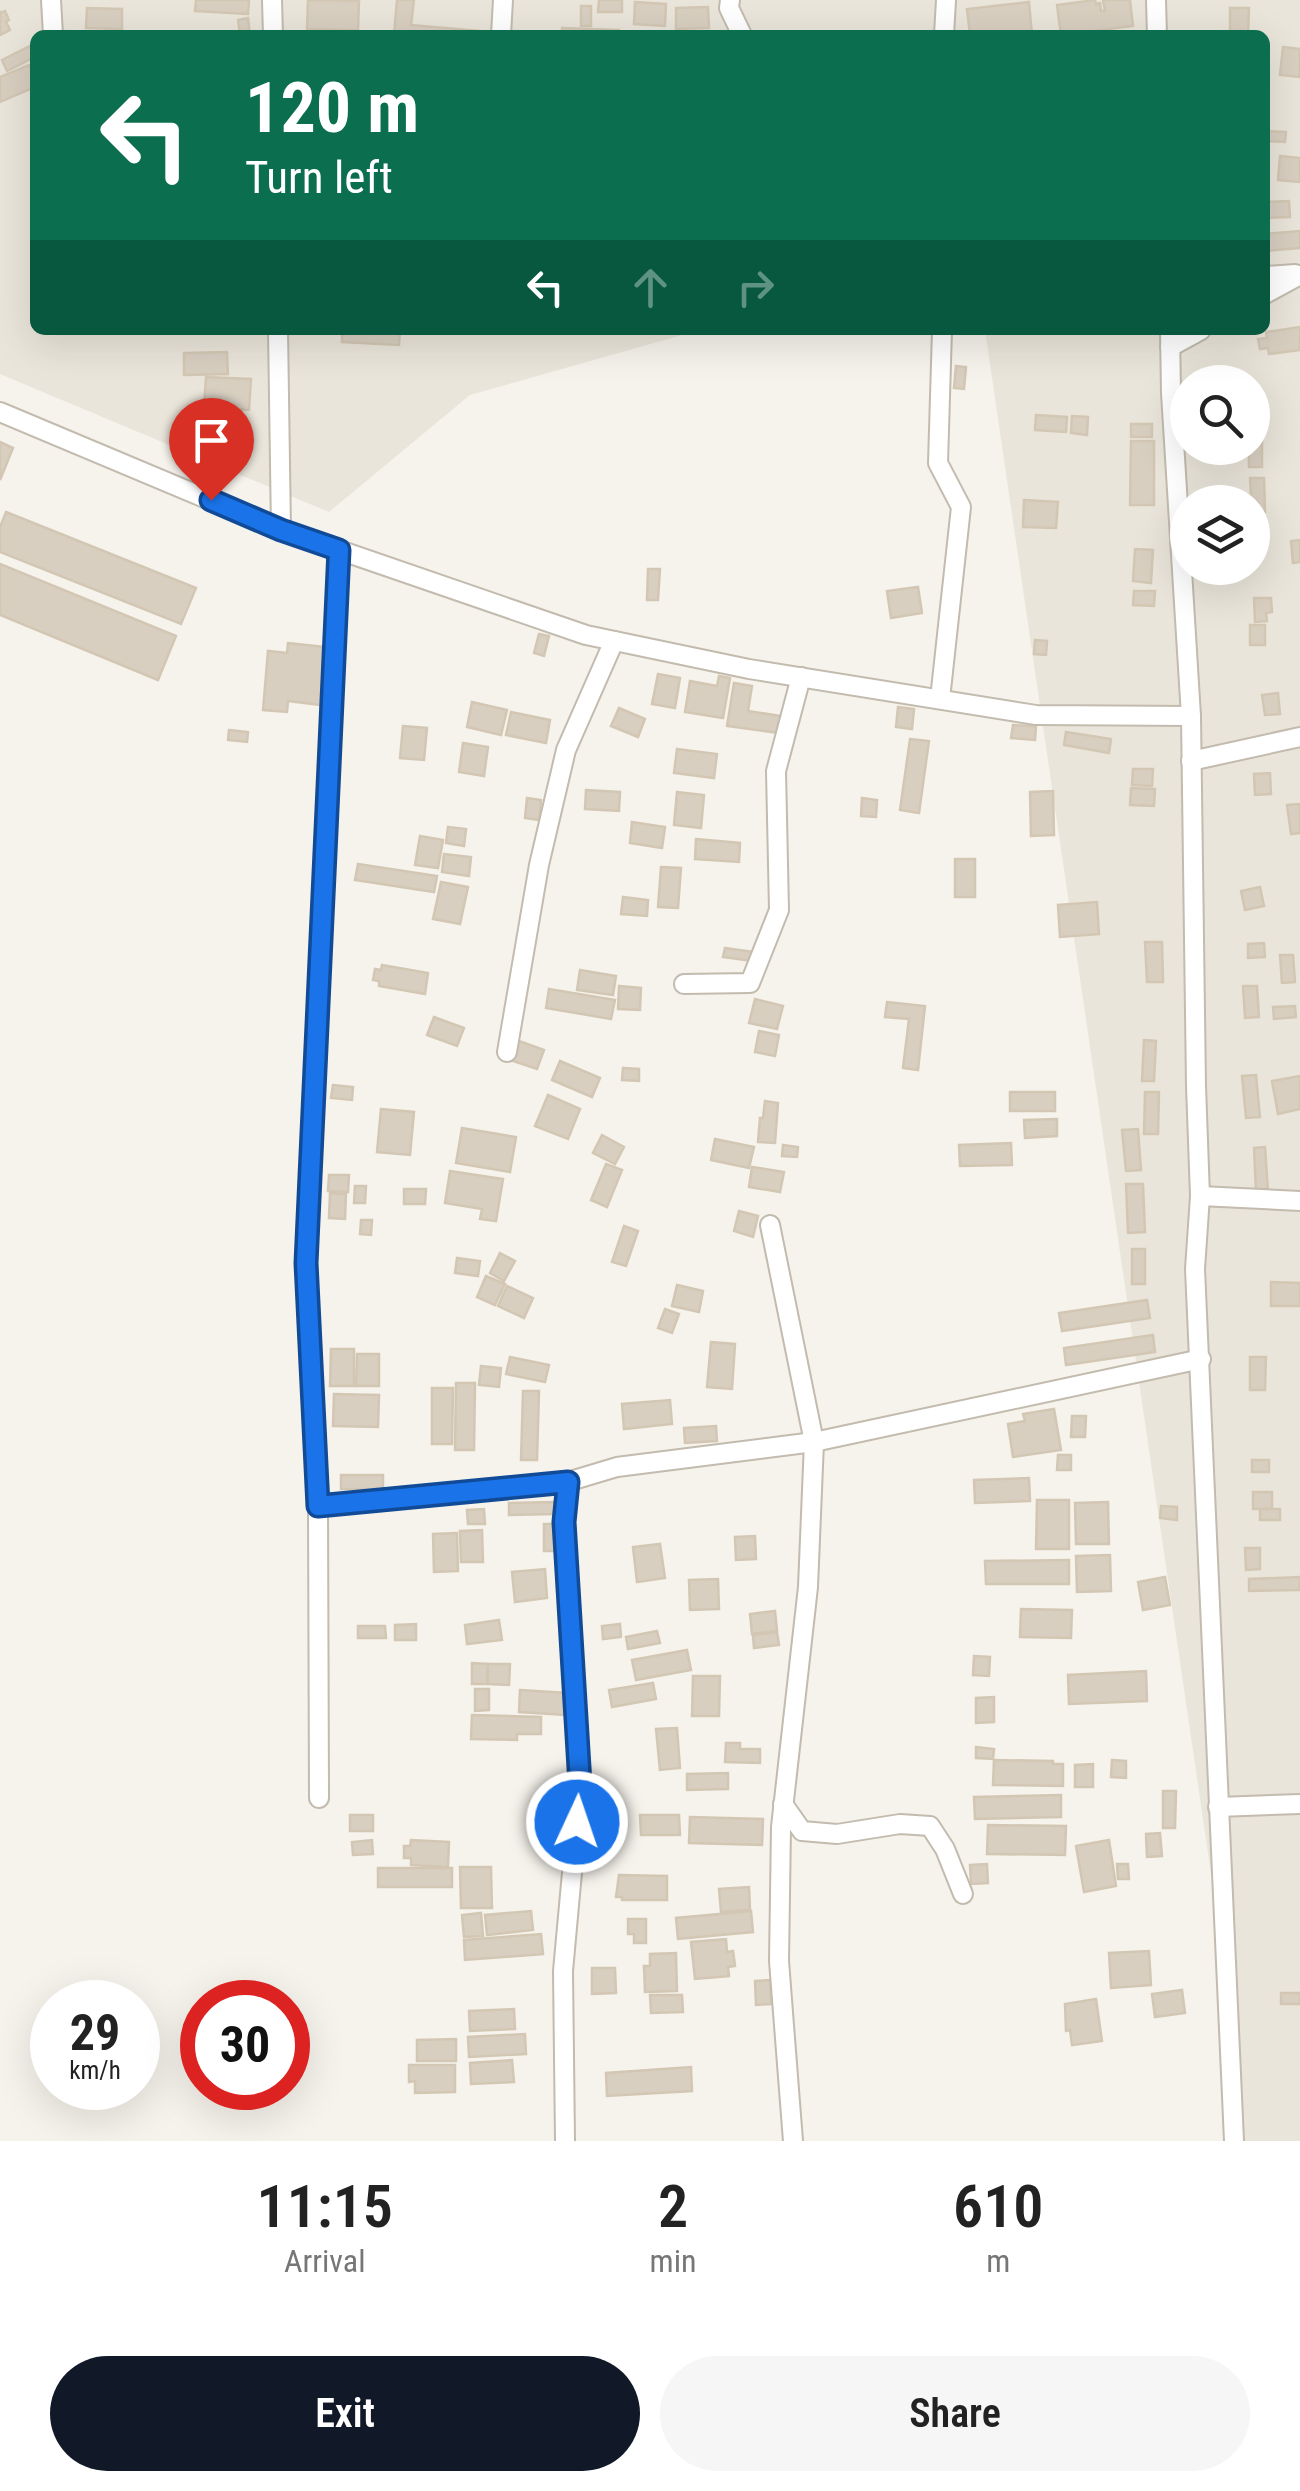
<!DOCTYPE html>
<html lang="en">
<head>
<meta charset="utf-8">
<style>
  body { margin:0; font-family:"Roboto Condensed",sans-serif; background:#f6f6f6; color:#222; height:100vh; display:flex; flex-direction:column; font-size:38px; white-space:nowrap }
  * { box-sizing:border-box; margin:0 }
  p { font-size:32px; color:#767676 }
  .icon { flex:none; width:55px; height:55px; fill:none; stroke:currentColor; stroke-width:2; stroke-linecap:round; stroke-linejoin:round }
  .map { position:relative; height:2141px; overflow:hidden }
  .panel { display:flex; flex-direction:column; background:#fff; flex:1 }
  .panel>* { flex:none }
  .guide { position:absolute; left:30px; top:30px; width:1240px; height:305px; border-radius:15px; box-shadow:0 10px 40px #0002; background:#0b6e4f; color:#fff; overflow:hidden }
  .fabs { position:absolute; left:1170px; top:365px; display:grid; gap:20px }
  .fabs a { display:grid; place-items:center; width:100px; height:100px; border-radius:50%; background:#fff; box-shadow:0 10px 40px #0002; font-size:50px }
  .speed { position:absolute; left:30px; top:1980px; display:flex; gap:20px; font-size:50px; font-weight:700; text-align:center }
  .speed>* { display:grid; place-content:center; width:130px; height:130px; border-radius:50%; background:#fff; box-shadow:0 10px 40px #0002; line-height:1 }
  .speed small { font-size:25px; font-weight:400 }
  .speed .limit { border:15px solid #d22; background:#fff; color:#111 }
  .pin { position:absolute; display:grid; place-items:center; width:85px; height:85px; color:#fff; margin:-102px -42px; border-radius:50% 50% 50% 0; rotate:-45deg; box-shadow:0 0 10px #0007 }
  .pin .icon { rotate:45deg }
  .me { position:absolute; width:110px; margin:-55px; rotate:3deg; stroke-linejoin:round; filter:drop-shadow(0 0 8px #0008) }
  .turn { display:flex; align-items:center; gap:35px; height:210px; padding:0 50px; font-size:45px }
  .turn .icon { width:130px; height:130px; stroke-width:2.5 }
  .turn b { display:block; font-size:70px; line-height:85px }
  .lanes { display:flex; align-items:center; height:95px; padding:0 50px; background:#0003; justify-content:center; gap:50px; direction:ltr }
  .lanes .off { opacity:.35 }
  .eta { display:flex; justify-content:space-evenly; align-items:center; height:170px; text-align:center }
  .eta b { font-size:60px; font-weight:600; line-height:70px }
  .cta { display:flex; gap:20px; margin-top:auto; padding:20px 50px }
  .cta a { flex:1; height:115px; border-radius:60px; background:#111827; color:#fff; font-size:40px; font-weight:600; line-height:115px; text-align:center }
  .cta a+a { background:#f6f6f6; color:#222 }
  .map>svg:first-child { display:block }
</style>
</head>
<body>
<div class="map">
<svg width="1300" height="2141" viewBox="0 0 1300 2141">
  <rect width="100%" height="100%" fill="#f6f3ec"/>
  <path fill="#eae5da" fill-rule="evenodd" d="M0,0H1300V2141H1241L1238,2058L985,330H1265V35H35V330H700L470,395L329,512L0,374ZM1188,382H1252V448H1188ZM1188,502H1252V568H1188Z"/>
  <g fill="#d8cfc1" stroke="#d3c7b4" stroke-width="2.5">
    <path d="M196,0H249L248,14L195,11Z"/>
    <path d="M308,0L359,1L358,30L307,29Z"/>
    <path d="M397,0H414L411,25L492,32L491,35H394Z"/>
    <path d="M599,0H622V12H598Z"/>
    <path d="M1095,0L1096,4L1100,3L1101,11H1105L1103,0H1130L1133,26L1061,35L1057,5Z"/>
    <path d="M635,2L666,4L665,26L634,24Z"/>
    <path d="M1029,2L1032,35H970L967,9Z"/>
    <rect x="581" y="6" width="10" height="20"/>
    <path d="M708,7L709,28L676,29V8Z"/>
    <path d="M87,8L122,9V29L86,28Z"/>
    <path d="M1230,8H1249L1248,35H1230Z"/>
    <path d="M0,11L1,13L5,11L9,20L6,22L10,30L0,35Z"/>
    <path d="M248,18L250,35H240L238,20Z"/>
    <path d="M562,28L619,30V35H562Z"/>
    <path d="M163,32V35L93,33Z"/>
    <path d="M30,46L35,57L7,71L2,60Z"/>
    <path d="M1283,47L1300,49V77L1280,75Z"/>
    <path d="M29,65L35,78V87L0,102V77Z"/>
    <path d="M1265,131L1286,132L1285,142L1265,141Z"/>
    <path d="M1280,156L1300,158V182L1278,180Z"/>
    <path d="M1289,201L1290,217L1265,218V202Z"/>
    <path d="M1300,231V248L1265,251V234Z"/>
    <path d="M1300,327V350L1269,354L1268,348L1260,349L1258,339L1267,338L1266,332Z"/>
    <path d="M342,330H400L399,345L342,342Z"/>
    <path d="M227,352L228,374L184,375V353Z"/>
    <path d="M956,366L966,367L964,389L954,388Z"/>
    <path d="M206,377L251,379L249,410L204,407Z"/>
    <path d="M1036,415L1067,417L1066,432L1035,430Z"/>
    <path d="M1072,416L1088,417L1087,435L1071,433Z"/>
    <rect x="1131" y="424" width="21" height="13"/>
    <path d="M1252,431H1262V467H1249V448H1252Z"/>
    <path d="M1131,441H1154V505H1130Z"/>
    <path d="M0,442L13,448L0,480Z"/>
    <path d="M1250,478H1264L1265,512L1252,513Z"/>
    <path d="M1024,500L1058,502L1056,528L1023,527Z"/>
    <path d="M6,512L196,588L181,624L0,552V527Z"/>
    <path d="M1300,540V562L1293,563L1291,541Z"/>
    <path d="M1135,549L1153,550L1151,583L1133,581Z"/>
    <path d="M0,564L176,636L158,680L0,615Z"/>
    <path d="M648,569H660L658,600H647Z"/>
    <path d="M918,587L922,613L891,618L887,591Z"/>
    <path d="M1134,591H1155L1154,606L1133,605Z"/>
    <path d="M1254,598H1271L1272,612L1266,613L1267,621L1255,622Z"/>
    <rect x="1250" y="625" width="15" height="20"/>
    <path d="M539,634L549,636L544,656L534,653Z"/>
    <path d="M1035,640L1047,641L1046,655L1034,654Z"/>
    <path d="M288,643L326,647L321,705L288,701L287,712L263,710L268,651L287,653Z"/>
    <path d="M658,674L680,678L675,708L652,704Z"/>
    <path d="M719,676L730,678L723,718L685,712L690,681L717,686Z"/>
    <path d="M734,683L752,686L748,711L781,716L779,733L727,726Z"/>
    <path d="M1278,693L1280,714L1265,715L1262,695Z"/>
    <path d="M472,702L507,710L501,735L467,727Z"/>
    <path d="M898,707L914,709L912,729L896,727Z"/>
    <path d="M619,708L645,719L638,737L611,726Z"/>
    <path d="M511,712L550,720L546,743L506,735Z"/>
    <path d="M1013,725L1036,726L1035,740L1011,738Z"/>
    <path d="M403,726L427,728L424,760L400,758Z"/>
    <path d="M229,730L248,732L247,742L228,740Z"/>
    <path d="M1066,732L1111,739L1109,753L1064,745Z"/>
    <path d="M910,739L929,741L919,813L900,810Z"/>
    <path d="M463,743L488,747L484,776L459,772Z"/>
    <path d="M677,749L717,754L714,778L674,773Z"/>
    <path d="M1133,769H1153L1152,786L1132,785Z"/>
    <path d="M1270,773L1271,794L1255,795L1254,774Z"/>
    <path d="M1131,788L1155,789L1154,806L1130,805Z"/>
    <path d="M586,790L620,792L619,811L585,809Z"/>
    <path d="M1053,791L1054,835L1031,836L1030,792Z"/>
    <path d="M677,792L704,795L701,828L674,825Z"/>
    <path d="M527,798L541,800L539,820L525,818Z"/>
    <path d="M862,798L877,800L876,817L861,816Z"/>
    <path d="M1300,804V833L1291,834L1287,805Z"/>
    <path d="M632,822L665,827L662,848L630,843Z"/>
    <path d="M448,827L466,829L464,846L446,843Z"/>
    <path d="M420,836L443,840L438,868L415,865Z"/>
    <path d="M696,839L740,843L739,862L695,859Z"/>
    <path d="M444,854L471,857L469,876L442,872Z"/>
    <rect x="955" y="859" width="20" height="38"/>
    <path d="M358,864L437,876L434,892L355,880Z"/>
    <path d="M661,867L681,868L678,908L658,907Z"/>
    <path d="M441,882L468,887L460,924L433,919Z"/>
    <path d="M1260,887L1264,906L1245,910L1241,891Z"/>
    <path d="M623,897L648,900L647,916L621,914Z"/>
    <path d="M1097,902L1099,934L1060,937L1058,905Z"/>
    <path d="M1145,942H1162L1163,982H1147Z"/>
    <path d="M1264,943L1265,957L1248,958V944Z"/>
    <path d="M725,948L754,952L753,961L723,957Z"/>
    <path d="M1280,955H1293L1295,982L1282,983Z"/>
    <path d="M382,965L428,973L425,994L379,986V981L373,980L375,969L381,970Z"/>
    <path d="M580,970L616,976L613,995L577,990Z"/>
    <path d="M619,986L641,988L640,1010L618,1009Z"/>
    <path d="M1243,986H1257L1259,1017L1245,1018Z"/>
    <path d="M549,989L615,1000L611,1019L546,1008Z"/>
    <path d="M755,999L783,1006L777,1029L749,1023Z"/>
    <path d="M887,1002L925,1006L918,1070L903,1068L909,1019L885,1017Z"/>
    <path d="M1295,1006L1296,1017L1274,1019L1273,1007Z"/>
    <path d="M434,1017L464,1028L457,1046L427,1035Z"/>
    <path d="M759,1031L779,1035L775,1056L755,1052Z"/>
    <path d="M1144,1040L1156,1041L1154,1081H1142Z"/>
    <path d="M519,1041L544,1050L537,1069L513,1061Z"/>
    <path d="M560,1061L600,1078L592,1097L552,1080Z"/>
    <path d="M623,1068L639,1069V1081L622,1080Z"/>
    <path d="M1256,1075L1260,1117L1246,1118L1242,1076Z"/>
    <path d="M1300,1076V1109L1278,1114L1272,1081Z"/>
    <path d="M333,1085L353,1087L352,1100L331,1098Z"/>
    <rect x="1010" y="1092" width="45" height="19"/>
    <path d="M1145,1092H1159L1158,1134H1144Z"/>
    <path d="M548,1095L580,1109L568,1139L535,1126Z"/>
    <path d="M765,1101L778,1103L775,1143L758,1142L760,1118H763Z"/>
    <path d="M381,1109L414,1112L410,1155L377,1152Z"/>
    <path d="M1057,1119V1136L1025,1138L1024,1120Z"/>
    <path d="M462,1128L516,1137L510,1172L456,1163Z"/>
    <path d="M1138,1129L1141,1170L1126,1171L1122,1130Z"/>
    <path d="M602,1135L624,1147L615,1164L593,1153Z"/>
    <path d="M715,1139L754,1147L749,1168L711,1160Z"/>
    <path d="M1011,1143L1012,1165L960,1166L959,1145Z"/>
    <path d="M783,1145L798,1147L797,1157L782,1156Z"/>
    <path d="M1265,1147L1268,1191L1256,1192L1254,1148Z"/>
    <path d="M606,1164L622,1170L607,1207L591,1200Z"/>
    <path d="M752,1167L784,1172L780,1192L749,1187Z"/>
    <path d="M450,1171L503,1179L496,1221L480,1219L482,1209L445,1203Z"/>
    <path d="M329,1175H349L348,1192L328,1191Z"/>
    <path d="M1126,1184H1143L1145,1232L1128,1233Z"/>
    <path d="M355,1186H366L365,1203H354Z"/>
    <path d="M404,1189H426L425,1204H404Z"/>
    <path d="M330,1193L346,1194L345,1219L329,1218Z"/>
    <path d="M739,1211L758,1216L753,1237L734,1231Z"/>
    <path d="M361,1220H372L371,1235L360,1234Z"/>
    <path d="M624,1226L638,1231L626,1266L612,1262Z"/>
    <rect x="1132" y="1249" width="13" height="35"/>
    <path d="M500,1253L515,1261L504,1281L490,1273Z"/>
    <path d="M457,1258L480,1261L478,1276L455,1273Z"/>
    <path d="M486,1276L505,1284L495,1305L477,1297Z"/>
    <path d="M1271,1282L1300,1283V1306H1271Z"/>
    <path d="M677,1285L703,1291L699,1312L672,1306Z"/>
    <path d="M507,1286L533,1298L524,1318L498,1306Z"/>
    <path d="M1147,1300L1150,1318L1062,1331L1059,1313Z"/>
    <path d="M665,1309L679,1314L672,1333L658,1328Z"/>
    <path d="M1153,1335L1155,1352L1066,1365L1064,1348Z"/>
    <path d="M711,1342L735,1344L732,1389L707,1387Z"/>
    <path d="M331,1349H354V1386H330Z"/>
    <path d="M357,1354H379V1386H356Z"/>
    <path d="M510,1357L549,1365L545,1382L506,1374Z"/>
    <path d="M1250,1357H1266L1265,1390H1250Z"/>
    <path d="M481,1366L501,1368L499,1387L479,1385Z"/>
    <path d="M456,1383H475L474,1450H455Z"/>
    <path d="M432,1388H453L452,1444H432Z"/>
    <path d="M523,1391H539L537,1460H521Z"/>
    <path d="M334,1394L379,1395L378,1427L333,1426Z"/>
    <path d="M670,1400L672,1424L624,1429L622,1404Z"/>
    <path d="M1054,1409L1061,1450L1013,1457L1008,1424L1025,1421L1023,1414Z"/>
    <path d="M1072,1416H1086L1085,1437H1071Z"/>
    <path d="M716,1426L717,1441L685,1443L684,1428Z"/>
    <path d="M1058,1455H1071V1470H1057Z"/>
    <rect x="1252" y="1460" width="17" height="12"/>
    <rect x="341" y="1475" width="42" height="14"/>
    <path d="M1029,1478L1030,1501L975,1503L974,1480Z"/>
    <rect x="1253" y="1492" width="19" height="17"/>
    <path d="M1037,1500H1069V1549H1036Z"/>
    <path d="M555,1502V1514L509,1515V1503Z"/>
    <path d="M1108,1502L1109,1544H1076L1075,1503Z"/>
    <path d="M1161,1506L1177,1507V1520L1160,1518Z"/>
    <path d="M484,1509L485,1524H468L467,1510Z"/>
    <rect x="1260" y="1509" width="20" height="11"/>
    <path d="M544,1524H560L561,1551H544Z"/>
    <path d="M482,1530L483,1562H461L460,1531Z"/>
    <path d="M457,1533L458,1571L434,1572L433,1534Z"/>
    <path d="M755,1536L756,1559L736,1560L735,1537Z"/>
    <path d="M660,1544L665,1578L637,1582L633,1547Z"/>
    <path d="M1245,1548H1260V1569L1246,1570Z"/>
    <path d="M1110,1555L1111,1591L1077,1592L1076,1556Z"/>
    <path d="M1069,1560V1584H986L985,1561Z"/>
    <path d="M545,1569L547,1598L515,1602L512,1572Z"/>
    <path d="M1165,1577L1170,1605L1143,1610L1138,1582Z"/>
    <path d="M1300,1577V1590L1249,1591V1579Z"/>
    <path d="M718,1579L719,1609L690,1610L689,1580Z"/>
    <path d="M1021,1609L1072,1610L1071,1638L1020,1637Z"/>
    <path d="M775,1611L777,1631L752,1634L750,1614Z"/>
    <path d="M499,1620L502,1640L467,1644L465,1625Z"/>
    <path d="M416,1624V1640H395V1625Z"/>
    <path d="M620,1624L621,1637L603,1639L602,1626Z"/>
    <path d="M358,1626H385L386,1638H358Z"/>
    <path d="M657,1631L660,1643L628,1649L626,1637Z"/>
    <path d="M777,1632L779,1645L754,1648L753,1635Z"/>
    <path d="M687,1650L691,1670L636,1680L632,1660Z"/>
    <path d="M974,1656L990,1657L989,1676L973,1675Z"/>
    <path d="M472,1663L488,1664L487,1684H472Z"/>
    <path d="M488,1664H510L509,1685L488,1684Z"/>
    <path d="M1146,1671L1147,1701L1069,1704L1068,1675Z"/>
    <path d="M693,1676H720L719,1716H692Z"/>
    <path d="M653,1683L656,1699L612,1707L609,1690Z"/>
    <path d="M475,1689H489V1710L475,1711Z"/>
    <path d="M520,1690L567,1693L565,1715L519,1712Z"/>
    <path d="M994,1697V1722L976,1723V1698Z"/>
    <path d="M472,1715L541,1717V1734H517V1740L471,1739Z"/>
    <path d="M677,1728L680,1768L660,1770L656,1729Z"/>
    <path d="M726,1743H740V1749H760V1763L725,1762Z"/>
    <path d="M976,1747L994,1749L993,1759L976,1758Z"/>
    <path d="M994,1760L1053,1761V1764H1063V1786L993,1785Z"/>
    <path d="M1112,1760L1126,1761V1778L1111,1777Z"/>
    <path d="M1093,1764V1787H1075V1765Z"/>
    <path d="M728,1773V1789L687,1790V1774Z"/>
    <path d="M1163,1791H1176L1175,1828H1163Z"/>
    <path d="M1061,1795V1817L975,1819L974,1797Z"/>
    <rect x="350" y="1815" width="23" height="16"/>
    <path d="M640,1815H679L680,1835H641Z"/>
    <path d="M690,1817L763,1819L762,1845L689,1843Z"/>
    <path d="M988,1825L1066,1826L1065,1855L987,1854Z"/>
    <path d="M1160,1833L1162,1856L1147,1857L1146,1834Z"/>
    <path d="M372,1840L373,1854L353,1855L352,1842Z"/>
    <path d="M411,1840L449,1842L448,1867L411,1865V1858H404V1846H410Z"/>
    <path d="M1109,1840L1116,1886L1084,1892L1076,1846Z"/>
    <path d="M987,1864L988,1883L971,1884L970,1865Z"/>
    <path d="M1117,1864H1128L1129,1879H1118Z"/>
    <path d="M460,1867H491L492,1908H461Z"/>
    <rect x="378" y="1868" width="74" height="19"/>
    <path d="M619,1875L667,1876V1900H622V1897H616Z"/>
    <path d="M749,1887L750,1910L721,1912L719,1889Z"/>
    <path d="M531,1911L533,1930L487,1935L485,1915Z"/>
    <path d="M751,1911L753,1932L678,1939L676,1918Z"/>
    <path d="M481,1913L483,1936L464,1937L462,1915Z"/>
    <path d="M628,1919H646V1943H634V1934H628Z"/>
    <path d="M541,1934L543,1954L465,1960L464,1940Z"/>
    <path d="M726,1939L727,1952L733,1951L735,1966L728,1967L729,1976L695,1979L691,1942Z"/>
    <path d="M1149,1951L1151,1985L1111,1988L1109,1953Z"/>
    <path d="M676,1953L677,1991L645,1992L644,1966H650V1954Z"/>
    <path d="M592,1968H615L616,1993L592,1994Z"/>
    <path d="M770,1980L771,2004L756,2005L755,1981Z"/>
    <path d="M1182,1990L1185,2013L1155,2017L1152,1994Z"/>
    <rect x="1281" y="1993" width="19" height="11"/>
    <path d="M650,1995H682L683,2012L651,2013Z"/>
    <path d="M1096,1999L1102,2041L1072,2045L1070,2030L1066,2031L1065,2004Z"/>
    <path d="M514,2009L515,2029L470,2031L469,2011Z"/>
    <path d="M525,2034L526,2054L469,2057L468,2037Z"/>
    <path d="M456,2039V2061H417V2040Z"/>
    <path d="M512,2060L514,2082L471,2084L470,2063Z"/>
    <path d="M409,2065H455V2092L415,2093V2081L409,2082Z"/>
    <path d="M691,2067L692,2091L607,2096L606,2073Z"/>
  </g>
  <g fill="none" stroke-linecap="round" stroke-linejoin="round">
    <defs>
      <g id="minor">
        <path d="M51,0L53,35"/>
        <path d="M272,0L273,35"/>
        <path d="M730,0L729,8L742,35"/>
        <path d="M1156,0L1157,35"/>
        <path d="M501,35L503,0"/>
        <path d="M944,35L946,0"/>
        <path d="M1265,276L1295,274"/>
        <path d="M1265,294L1300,275"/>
        <path d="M278,330L281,530"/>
        <path d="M1170,330L1171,393L1191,716L1196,1086L1200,1196L1195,1269L1234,2141"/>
        <path d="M1170,347L1201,330"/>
        <path d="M0,412L281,530L586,635L749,669L1036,715L1191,716"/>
        <path d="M940,699L961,507L938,463L942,330"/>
        <path d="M1191,761L1300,737"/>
        <path d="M684,984L750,983L779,910L776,771L801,677"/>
        <path d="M507,1052L539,865L566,750L614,641"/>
        <path d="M1200,1196L1300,1201"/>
        <path d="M770,1225L814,1442L808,1587L781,1827L779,1961L793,2141"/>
        <path d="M318,1506L306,1263L339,550"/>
        <path d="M319,1798L318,1506L567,1482"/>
        <path d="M783,1804L802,1831L837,1834L900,1824L930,1826L945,1849L963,1894"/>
        <path d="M1218,1807L1300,1804"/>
        <path d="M565,2141L563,1971L580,1785L564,1522L567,1482L617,1467L814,1442L1201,1359"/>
      </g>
    </defs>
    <use href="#minor" stroke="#c2bbae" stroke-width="22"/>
    <use href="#minor" stroke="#fff" stroke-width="18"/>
  </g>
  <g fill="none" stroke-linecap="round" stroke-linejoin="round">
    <defs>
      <path id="route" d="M211,500L281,530L339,550L306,1263L318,1506L568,1482L564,1522L580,1784L577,1822"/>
    </defs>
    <use href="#route" stroke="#114b97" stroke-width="25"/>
    <use href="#route" stroke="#1a73e8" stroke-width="18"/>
  </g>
</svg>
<div class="fabs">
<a><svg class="icon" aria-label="search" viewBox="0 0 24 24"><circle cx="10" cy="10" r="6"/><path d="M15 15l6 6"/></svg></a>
<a><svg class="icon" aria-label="layers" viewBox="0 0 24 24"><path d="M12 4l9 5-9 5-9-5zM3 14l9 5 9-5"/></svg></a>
</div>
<div class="speed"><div>29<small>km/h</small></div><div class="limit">30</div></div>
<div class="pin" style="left:211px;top:500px;background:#d93025"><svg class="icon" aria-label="arrive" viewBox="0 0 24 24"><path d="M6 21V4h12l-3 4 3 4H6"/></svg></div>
<svg class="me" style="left:577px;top:1822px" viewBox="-20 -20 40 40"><circle r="17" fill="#1a73e8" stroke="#fff" stroke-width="3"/><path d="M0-11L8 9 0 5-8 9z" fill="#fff"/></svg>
<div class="guide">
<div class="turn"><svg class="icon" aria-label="left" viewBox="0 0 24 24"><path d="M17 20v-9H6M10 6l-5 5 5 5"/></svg><div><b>120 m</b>Turn left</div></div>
<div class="lanes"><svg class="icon" aria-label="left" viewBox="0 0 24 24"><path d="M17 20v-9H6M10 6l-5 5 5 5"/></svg><svg class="icon off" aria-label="ahead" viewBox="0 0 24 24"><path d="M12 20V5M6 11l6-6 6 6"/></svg><svg class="icon off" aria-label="right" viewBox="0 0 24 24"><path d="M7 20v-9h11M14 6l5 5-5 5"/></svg></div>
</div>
</div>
<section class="panel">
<div class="eta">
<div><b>11:15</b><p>Arrival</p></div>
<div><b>2</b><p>min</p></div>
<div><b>610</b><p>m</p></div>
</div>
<div class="cta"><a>Exit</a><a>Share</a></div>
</section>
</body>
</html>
